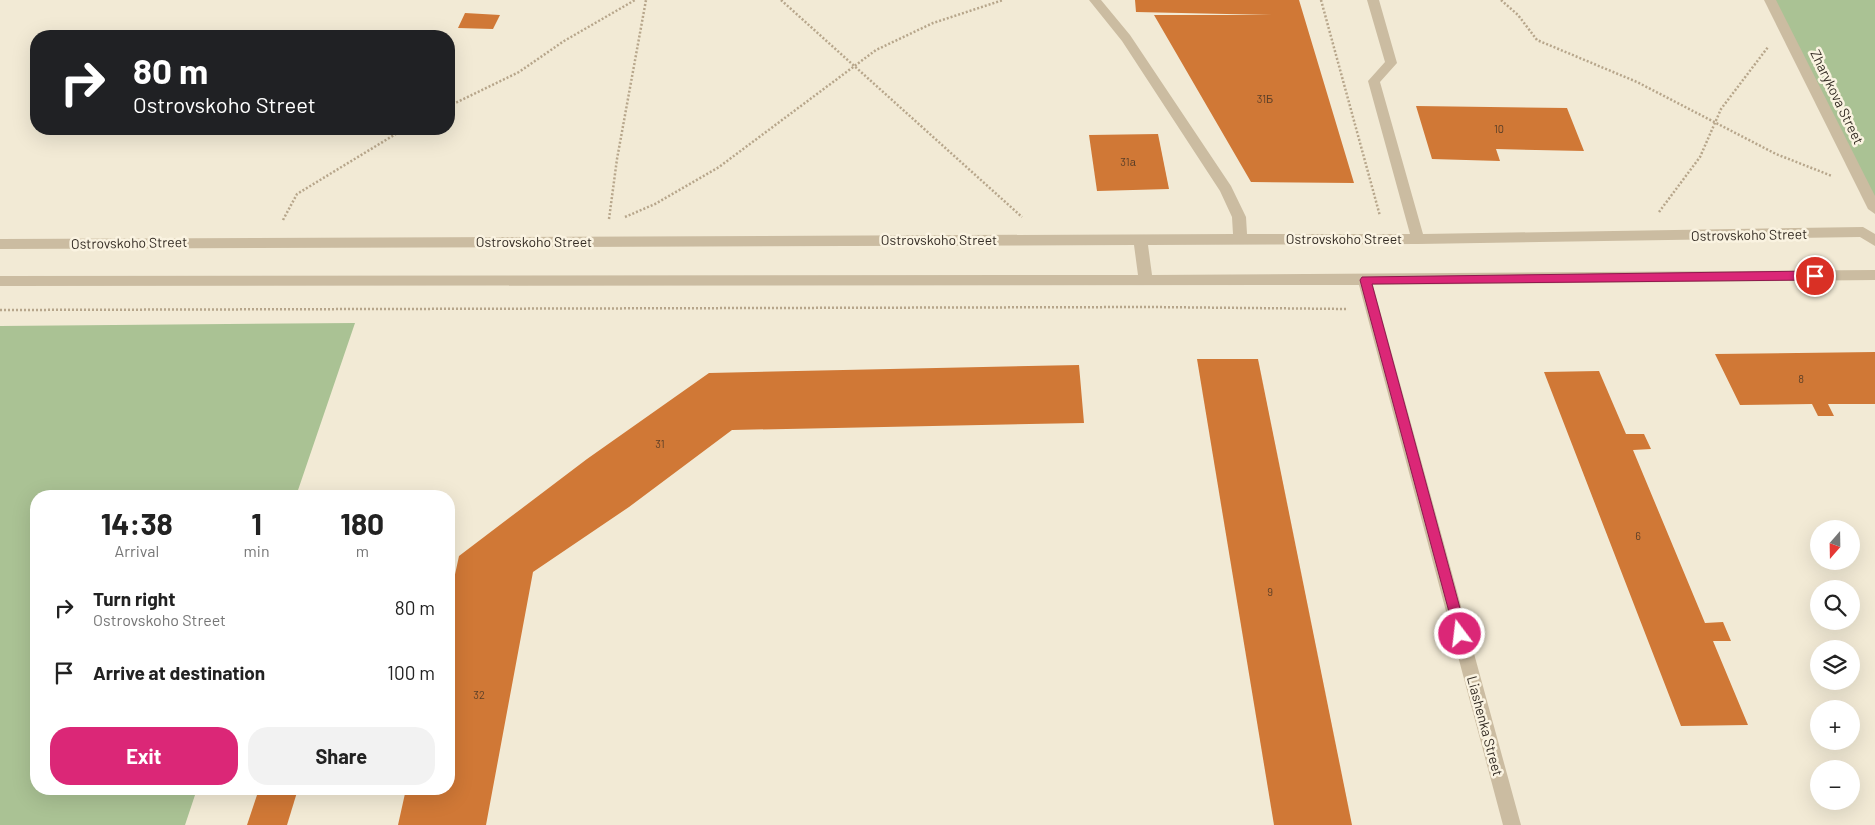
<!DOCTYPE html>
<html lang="en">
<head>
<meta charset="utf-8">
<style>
  body { margin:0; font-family:Barlow,sans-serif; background:#f2f2f2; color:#222; height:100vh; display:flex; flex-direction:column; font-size:19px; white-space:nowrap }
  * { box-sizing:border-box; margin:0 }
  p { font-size:16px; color:#767676 }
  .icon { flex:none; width:28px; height:28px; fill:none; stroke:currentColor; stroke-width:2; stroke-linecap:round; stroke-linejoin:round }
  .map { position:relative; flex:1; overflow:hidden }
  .drawer { position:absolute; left:30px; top:490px; width:425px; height:305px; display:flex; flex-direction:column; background:#fff; border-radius:20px; box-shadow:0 5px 20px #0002 }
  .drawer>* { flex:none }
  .guide { position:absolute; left:30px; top:30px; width:425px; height:105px; border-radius:20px; box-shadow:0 5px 20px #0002; background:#202124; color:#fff; overflow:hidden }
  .needle { width:32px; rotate:200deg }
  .buttons { position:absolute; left:1810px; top:520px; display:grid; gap:10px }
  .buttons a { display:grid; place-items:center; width:50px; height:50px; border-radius:50%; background:#fff; box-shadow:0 5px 20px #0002; font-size:25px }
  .pin { position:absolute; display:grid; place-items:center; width:42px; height:42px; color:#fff; margin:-21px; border:2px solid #fff; border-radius:50%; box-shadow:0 1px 5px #0007 }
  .me { position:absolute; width:55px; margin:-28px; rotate:345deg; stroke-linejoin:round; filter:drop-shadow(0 0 4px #0008) }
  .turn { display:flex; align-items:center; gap:18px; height:105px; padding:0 20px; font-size:22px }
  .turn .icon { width:65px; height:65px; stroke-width:2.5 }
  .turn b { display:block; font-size:35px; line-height:42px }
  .eta { display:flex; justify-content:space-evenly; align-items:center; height:85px; text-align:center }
  .eta b { font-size:30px; font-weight:700; line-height:35px }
  .primary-button { display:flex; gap:10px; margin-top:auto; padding:10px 20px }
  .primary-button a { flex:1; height:58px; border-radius:20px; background:#db2777; color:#fff; font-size:20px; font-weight:700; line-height:58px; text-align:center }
  .primary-button a+a { background:#f2f2f2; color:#222 }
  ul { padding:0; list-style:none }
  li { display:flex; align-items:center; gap:15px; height:65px; padding:0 20px }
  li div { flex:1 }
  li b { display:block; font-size:19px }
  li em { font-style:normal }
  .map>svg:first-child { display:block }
</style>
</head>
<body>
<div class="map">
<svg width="1875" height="825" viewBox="0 0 1875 825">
  <rect width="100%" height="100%" fill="#f2ead5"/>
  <g fill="#aac294">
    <path d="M1770,0H1875V209Z"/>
    <path d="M355,323L296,496H36V789H197L185,825H0V326Z"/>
  </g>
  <g fill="#d07836">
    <path d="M1135,0H1299L1354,183L1251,182L1154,15H1273L1136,12Z"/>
    <path d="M465,13L500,15L493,29L458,28Z"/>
    <path d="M1416,106L1567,108L1584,151L1496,149L1500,161L1432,159Z"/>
    <path d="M1158,134L1169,189L1097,191L1089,135Z"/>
    <path d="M1875,352V404H1828L1834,416H1818L1812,404L1740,405L1715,354Z"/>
    <path d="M1197,359H1258L1352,825H1274Z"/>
    <path d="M1079,365L1084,423L732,430L629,507L533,572L486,825H398L406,789H449V602L459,556L587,459L709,373Z"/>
    <path d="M1599,371L1626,434H1644L1651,449L1633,450L1705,623L1723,622L1731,641H1713L1748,725L1681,726L1544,372Z"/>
    <path d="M259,789H298L287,825H247Z"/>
  </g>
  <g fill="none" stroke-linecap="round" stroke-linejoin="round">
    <g stroke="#b7a68b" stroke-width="2.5" stroke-dasharray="2 2" stroke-linecap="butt">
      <path d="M781,0L1022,217"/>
      <path d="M1321,0L1380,216"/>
      <path d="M1501,0L1518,15L1537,40L1637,82L1776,154L1832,176"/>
      <path d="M449,106L519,72L564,41L635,0"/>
      <path d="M1659,212L1700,157L1721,109L1768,47"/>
      <path d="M625,217L655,204L719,167L876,50L933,23L1003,0"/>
      <path d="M609,219L617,159L646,0"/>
      <path d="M283,220L297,194L404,129"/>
      <path d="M0,310L1150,307L1348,309"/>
    </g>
    <g fill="#cbbca1" fill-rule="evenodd">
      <path d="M1089,0H1101L1130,35L1231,186L1246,217L1247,234H1410L1368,81L1385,62L1367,0H1379L1397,63L1380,82L1423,234L1863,227L1875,234V246L1860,237L1418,244L1148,245L1152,275L1875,270V280L1373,285L1521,825H1503L1359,285L0,286V276L1138,275L1134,245L0,249V239L1233,234L1232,217L1220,191L1122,41Z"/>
      <path d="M1764,0H1776L1875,196V214L1868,209Z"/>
    </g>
  </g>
  <path fill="#db2777" stroke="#8e194d" d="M1815,271L1820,276L1815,280L1372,284L1467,634L1465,638L1460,640L1456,638L1360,280L1362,277Z"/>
  <g text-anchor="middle" stroke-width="5" stroke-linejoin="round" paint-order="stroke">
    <g font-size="11" fill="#5b3f28">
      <text x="1265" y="103">31Б</text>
      <text x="1499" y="133">10</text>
      <text x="1128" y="166">31а</text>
      <text x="1801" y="383">8</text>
      <text x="660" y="448">31</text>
      <text x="1638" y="540">6</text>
      <text x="1270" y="596">9</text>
      <text x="479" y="699">32</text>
    </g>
    <g font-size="14" fill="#342c24" stroke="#faf3e1">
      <text transform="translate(1837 97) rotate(64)" y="5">Zharykova Street</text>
      <text transform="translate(1749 235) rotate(-1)" y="5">Ostrovskoho Street</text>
      <text x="1344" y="244">Ostrovskoho Street</text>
      <text x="939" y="245">Ostrovskoho Street</text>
      <text x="534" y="247">Ostrovskoho Street</text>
      <text transform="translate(129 243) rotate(-1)" y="5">Ostrovskoho Street</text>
      <text transform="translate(1485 726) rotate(75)" y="5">Liashenka Street</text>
    </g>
  </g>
</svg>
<div class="buttons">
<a><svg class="needle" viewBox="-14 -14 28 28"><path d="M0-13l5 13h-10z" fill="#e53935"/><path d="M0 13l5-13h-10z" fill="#767676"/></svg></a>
<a><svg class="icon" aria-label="search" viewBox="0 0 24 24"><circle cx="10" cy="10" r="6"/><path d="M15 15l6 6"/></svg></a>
<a><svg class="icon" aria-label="layers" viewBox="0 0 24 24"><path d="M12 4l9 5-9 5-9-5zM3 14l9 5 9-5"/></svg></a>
<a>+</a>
<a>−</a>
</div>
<div class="pin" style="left:1815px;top:276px;background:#d93025"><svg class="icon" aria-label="arrive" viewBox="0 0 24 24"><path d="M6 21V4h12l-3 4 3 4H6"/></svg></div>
<svg class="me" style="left:1460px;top:634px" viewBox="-20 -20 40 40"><circle r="17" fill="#db2777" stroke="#fff" stroke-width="3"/><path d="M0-11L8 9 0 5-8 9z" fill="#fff"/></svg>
<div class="guide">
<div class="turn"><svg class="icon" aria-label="right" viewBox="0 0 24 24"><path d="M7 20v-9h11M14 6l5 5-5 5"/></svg><div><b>80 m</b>Ostrovskoho Street</div></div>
</div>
<section class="drawer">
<div class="eta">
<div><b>14:38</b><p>Arrival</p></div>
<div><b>1</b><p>min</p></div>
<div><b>180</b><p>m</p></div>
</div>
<ul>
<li><svg class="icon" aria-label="right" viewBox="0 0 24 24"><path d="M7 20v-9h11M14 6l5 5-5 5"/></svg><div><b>Turn right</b><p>Ostrovskoho Street</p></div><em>80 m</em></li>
<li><svg class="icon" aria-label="arrive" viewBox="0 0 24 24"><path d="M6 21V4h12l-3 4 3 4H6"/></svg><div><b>Arrive at destination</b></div><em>100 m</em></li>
</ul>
<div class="primary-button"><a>Exit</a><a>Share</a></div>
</section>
</div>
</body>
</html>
